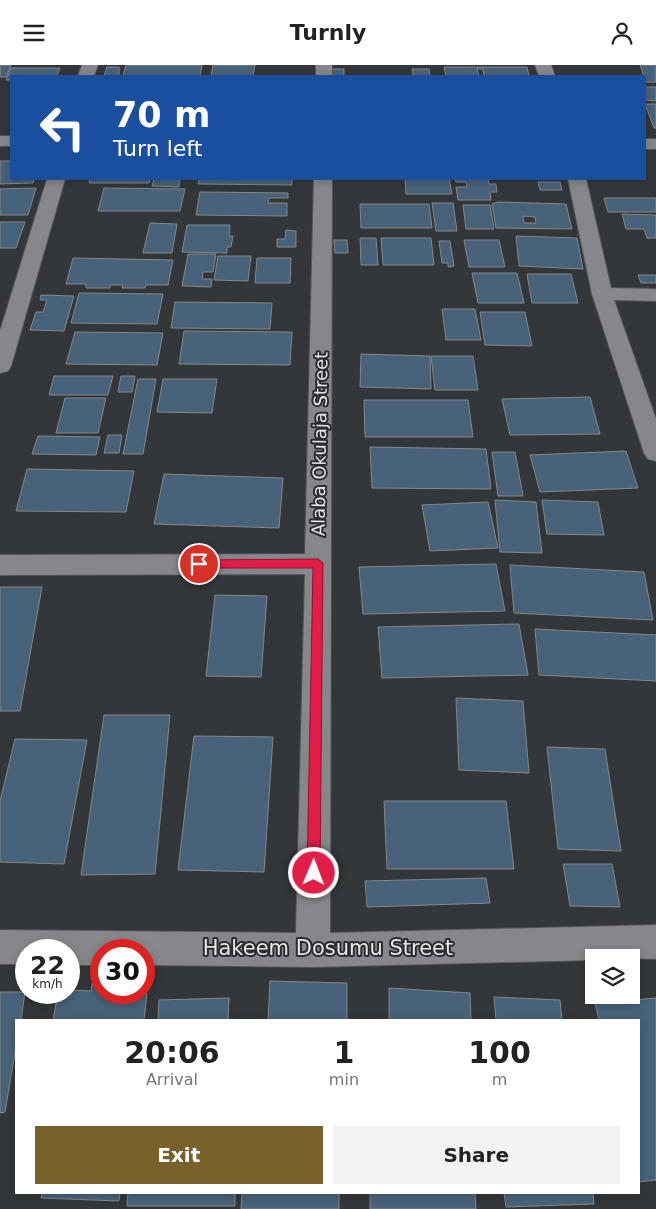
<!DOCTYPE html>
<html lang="en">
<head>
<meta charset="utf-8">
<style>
  body { margin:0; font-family:"DejaVu Sans",sans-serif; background:#f2f2f2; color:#222; height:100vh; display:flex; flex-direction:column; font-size:19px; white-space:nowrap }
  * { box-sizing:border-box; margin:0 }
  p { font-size:16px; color:#767676 }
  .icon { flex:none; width:28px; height:28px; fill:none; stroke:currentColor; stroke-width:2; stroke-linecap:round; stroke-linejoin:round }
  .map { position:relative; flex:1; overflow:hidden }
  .details { position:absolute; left:15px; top:954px; width:625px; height:175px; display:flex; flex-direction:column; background:#fff; border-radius:0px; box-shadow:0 2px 8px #0003 }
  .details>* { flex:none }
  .guide { position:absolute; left:10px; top:10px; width:636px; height:105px; border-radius:0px; box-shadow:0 2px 8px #0003; background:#1a4fa0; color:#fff; overflow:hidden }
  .controls { position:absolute; left:585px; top:884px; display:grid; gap:10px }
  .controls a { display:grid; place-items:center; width:55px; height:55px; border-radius:0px; background:#fff; box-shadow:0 2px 8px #0003; font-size:25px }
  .speed { position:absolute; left:15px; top:874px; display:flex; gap:10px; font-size:25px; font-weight:700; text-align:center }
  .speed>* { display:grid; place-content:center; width:65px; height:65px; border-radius:50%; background:#fff; box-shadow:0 2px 8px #0003; line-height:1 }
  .speed small { font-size:12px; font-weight:400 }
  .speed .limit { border:8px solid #d22; background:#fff; color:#111 }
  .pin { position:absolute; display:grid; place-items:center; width:42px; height:42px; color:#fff; margin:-21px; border:2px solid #fff; border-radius:50%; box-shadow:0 1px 5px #0007 }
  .me { position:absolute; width:55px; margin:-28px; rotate:1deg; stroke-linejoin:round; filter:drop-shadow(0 0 4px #0008) }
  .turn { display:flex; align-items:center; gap:18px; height:105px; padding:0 20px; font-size:22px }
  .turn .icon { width:65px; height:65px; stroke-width:2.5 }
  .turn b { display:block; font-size:35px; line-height:42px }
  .eta { display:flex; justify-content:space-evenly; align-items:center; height:85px; text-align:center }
  .eta b { font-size:30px; font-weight:700; line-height:35px }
  .button { display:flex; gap:10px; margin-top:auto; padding:10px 20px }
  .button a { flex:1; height:58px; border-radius:0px; background:#79612b; color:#fff; font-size:20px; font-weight:700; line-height:58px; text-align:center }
  .button a+a { background:#f2f2f2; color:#222 }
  header { display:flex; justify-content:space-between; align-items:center; height:65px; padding:0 20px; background:#fff; font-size:22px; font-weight:700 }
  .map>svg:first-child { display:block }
</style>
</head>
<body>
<header><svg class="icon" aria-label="menu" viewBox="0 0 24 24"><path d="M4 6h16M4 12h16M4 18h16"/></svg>Turnly<svg class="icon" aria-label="person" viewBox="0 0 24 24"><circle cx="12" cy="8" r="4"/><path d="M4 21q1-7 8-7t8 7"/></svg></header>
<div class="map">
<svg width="656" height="1144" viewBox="0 0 656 1144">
  <rect width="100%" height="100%" fill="#343739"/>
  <g fill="#486279" stroke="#85878a" fill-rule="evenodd">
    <path d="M0,0H11L6,12H0Z"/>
    <path d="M126,0H202L200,11H123Z"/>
    <path d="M213,0H255L253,11H211Z"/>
    <path d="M640,0H656V17H646Z"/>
    <path d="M107,2H119V11H104Z"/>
    <path d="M444,2H527L529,11H484L483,4H477L479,11H446Z"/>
    <path d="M11,3H60L57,11H11V15H6Z"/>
    <rect x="331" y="4" width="13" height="7"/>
    <path d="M412,4H429L430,11H413Z"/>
    <path d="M645,22H656V36L645,35Z"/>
    <path d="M645,39H656V63H654Z"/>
    <path d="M0,96H11V114H34L33,118L0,119Z"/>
    <path d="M90,114H150L149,118H89Z"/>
    <path d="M154,114H180L179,122L152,121Z"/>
    <path d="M199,114H292V120L198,119Z"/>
    <path d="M405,114H449L452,129H406Z"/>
    <path d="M455,114H488L489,119H496L497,127H490L491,135H458L456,122H467L466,117H456Z"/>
    <path d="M538,117H560L562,125H540Z"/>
    <path d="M36,123L28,150H0V124Z"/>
    <path d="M104,123L185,124L180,146H98Z"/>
    <path d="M200,127L288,128V133H269L268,138H287V151L196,150Z"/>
    <path d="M604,133H656V147H608Z"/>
    <path d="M498,137L566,139L572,164L496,163L492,139ZM523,151L535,152L536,158H524Z"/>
    <path d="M432,138H453L457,166H436Z"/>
    <path d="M360,139H429L432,163H361Z"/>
    <path d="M463,140H490L494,164H466Z"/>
    <path d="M622,149L656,150V173H647L644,164H626Z"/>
    <path d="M0,157H25L16,183H0Z"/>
    <path d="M150,158L177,159L172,188H143Z"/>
    <path d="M187,160H230L229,171H233L231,182H227V188L182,187Z"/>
    <path d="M286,165L296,166V182H277V174H285Z"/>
    <path d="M516,171L577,173L583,204L519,201Z"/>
    <path d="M360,173H376L378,200H361Z"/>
    <path d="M381,173H431L434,200H383Z"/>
    <path d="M334,175H347L348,188H335Z"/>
    <path d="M464,175H499L505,202H469Z"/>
    <path d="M439,176H450L454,201L448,202V198H442Z"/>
    <path d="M188,189H216L213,207H203L202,214H212L211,222L182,221Z"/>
    <path d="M218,191H251L248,216L214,215Z"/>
    <path d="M73,193L173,195L168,220H146L145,223H122L123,220H110V223H86V219H66Z"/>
    <path d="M257,193H291L290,218H255Z"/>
    <path d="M472,208H517L524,238H478Z"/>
    <path d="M527,209H571L578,238H532Z"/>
    <path d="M638,210H656V218H641Z"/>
    <path d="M79,228L163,229L157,259L71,258Z"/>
    <path d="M41,230L74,231L64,266L30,265L36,247H43L47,235H40Z"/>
    <path d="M175,237L272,238L270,264L171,263Z"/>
    <path d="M442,244H475L481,275H446Z"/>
    <path d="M480,247H525L532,281L485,280Z"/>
    <path d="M184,266L292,267L290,300L179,299Z"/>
    <path d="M75,267L163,268L157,300L66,299Z"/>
    <path d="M361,289L430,291L431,324L360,322Z"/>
    <path d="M431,291H473L478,325H435Z"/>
    <path d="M54,311H113L108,330H49Z"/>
    <path d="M121,311H135L132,327H118Z"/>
    <path d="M138,314H156L143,389H123Z"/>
    <path d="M163,314H217L212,348L157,347Z"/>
    <path d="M590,332L600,369L510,370L502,334Z"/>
    <path d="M65,333H106L98,368H56Z"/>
    <path d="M364,335H468L473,372H365Z"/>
    <path d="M108,370H122L119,388H104Z"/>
    <path d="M38,371L100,372L96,390L32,389Z"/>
    <path d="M370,382L486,384L491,424L372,423Z"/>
    <path d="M626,386L638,423L540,427L530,390Z"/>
    <path d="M492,387H515L523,431H498Z"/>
    <path d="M27,404L134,406L126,447L16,446Z"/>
    <path d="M164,409L283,413L279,463L154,459Z"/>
    <path d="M495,435L536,437L542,488L500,487Z"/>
    <path d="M542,435L598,437L604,470L547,469Z"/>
    <path d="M488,437L498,483L430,486L422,440Z"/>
    <path d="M496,499L505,546L363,549L359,502Z"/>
    <path d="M510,500L644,507L653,555L514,548Z"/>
    <path d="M0,522H42L20,646H0Z"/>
    <path d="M215,530L267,531L261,612L206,611Z"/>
    <path d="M519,559L528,610L382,613L378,562Z"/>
    <path d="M535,564L656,570V616L539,610Z"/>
    <path d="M456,633L523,636L529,708L459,705Z"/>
    <path d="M104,650H170L155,809L81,810Z"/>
    <path d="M194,671L273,672L264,807L178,805Z"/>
    <path d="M15,674L87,675L64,799L0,797V736Z"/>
    <path d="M547,682L605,684L621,786L558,784Z"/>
    <path d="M384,736H506L514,804H387Z"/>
    <path d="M563,799H612L620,842L570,841Z"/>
    <path d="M486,813L490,838L367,842L365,816Z"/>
    <path d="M94,907H101V928H147L144,955H53L58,928H69V925L91,926Z"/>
    <path d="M270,916L347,918V955H268Z"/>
    <path d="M389,923L470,928L471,955H389Z"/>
    <path d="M0,927H25L21,955H16V982L5,1047L0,1048Z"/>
    <path d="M494,932L560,935L562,955H496Z"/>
    <path d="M229,933L228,955H158L159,935Z"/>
    <path d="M656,933V1115L639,1117V955H599L595,938Z"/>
    <path d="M42,1128H120L119,1136L41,1133Z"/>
    <path d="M128,1128H235V1141H127Z"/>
    <path d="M242,1128H339V1144H241Z"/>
    <path d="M370,1128H475L476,1144H370Z"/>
    <path d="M504,1128H593L594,1139L506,1142Z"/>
  </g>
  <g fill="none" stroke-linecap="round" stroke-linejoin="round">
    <defs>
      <g id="minor">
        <path d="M82,0H98L94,11H78Z"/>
        <rect x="316" y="0" width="16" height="11"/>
        <path d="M535,0H551L555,11H539Z"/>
        <rect x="0" y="71" width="11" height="10"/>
        <rect x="645" y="74" width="11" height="10"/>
        <path d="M47,114H65L11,301L8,306L0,308V266Z"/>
        <path d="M314,114H332L330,868L656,860V894L594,892V895L313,902L144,900V885H101V900H69V885H26V899H0V865L296,868L305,509L0,510V490L305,489Z"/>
        <path d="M568,114H586L611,223L656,224V236L614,235L656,354V396L648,394L644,388L592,229Z"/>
      </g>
    </defs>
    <use href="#minor" stroke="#545658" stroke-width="2"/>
    <use href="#minor" fill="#85878a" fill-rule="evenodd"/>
  </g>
  <path fill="#e11d48" stroke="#92132f" d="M318,494L323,498L320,808L318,812L314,814L309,812L307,808L313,503H199L194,499L199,495Z"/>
  <g text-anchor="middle" stroke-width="4" stroke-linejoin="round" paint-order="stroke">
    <g font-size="18" fill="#e5e6e8" stroke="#2a2c2f">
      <text transform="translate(320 379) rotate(-89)" y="6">Alaba Okulaja Street</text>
    </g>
    <g font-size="21" fill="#e5e6e8" stroke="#2a2c2f">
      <text x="328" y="890">Hakeem Dosumu Street</text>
    </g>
  </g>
</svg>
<div class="controls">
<a><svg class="icon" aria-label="layers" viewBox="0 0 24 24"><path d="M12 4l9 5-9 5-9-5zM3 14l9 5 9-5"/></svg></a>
</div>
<div class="speed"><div>22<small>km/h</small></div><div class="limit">30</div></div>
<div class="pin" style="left:199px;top:499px;background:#d93025"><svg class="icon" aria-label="arrive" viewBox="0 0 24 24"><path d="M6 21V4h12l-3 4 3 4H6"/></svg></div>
<svg class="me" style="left:314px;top:808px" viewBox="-20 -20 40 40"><circle r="17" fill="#e11d48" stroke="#fff" stroke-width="3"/><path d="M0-11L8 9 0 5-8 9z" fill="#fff"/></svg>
<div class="guide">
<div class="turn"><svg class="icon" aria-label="left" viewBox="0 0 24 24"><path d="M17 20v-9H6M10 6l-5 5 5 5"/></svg><div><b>70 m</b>Turn left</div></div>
</div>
<section class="details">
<div class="eta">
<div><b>20:06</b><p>Arrival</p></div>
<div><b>1</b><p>min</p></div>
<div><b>100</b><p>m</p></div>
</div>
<div class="button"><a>Exit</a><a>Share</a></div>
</section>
</div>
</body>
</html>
